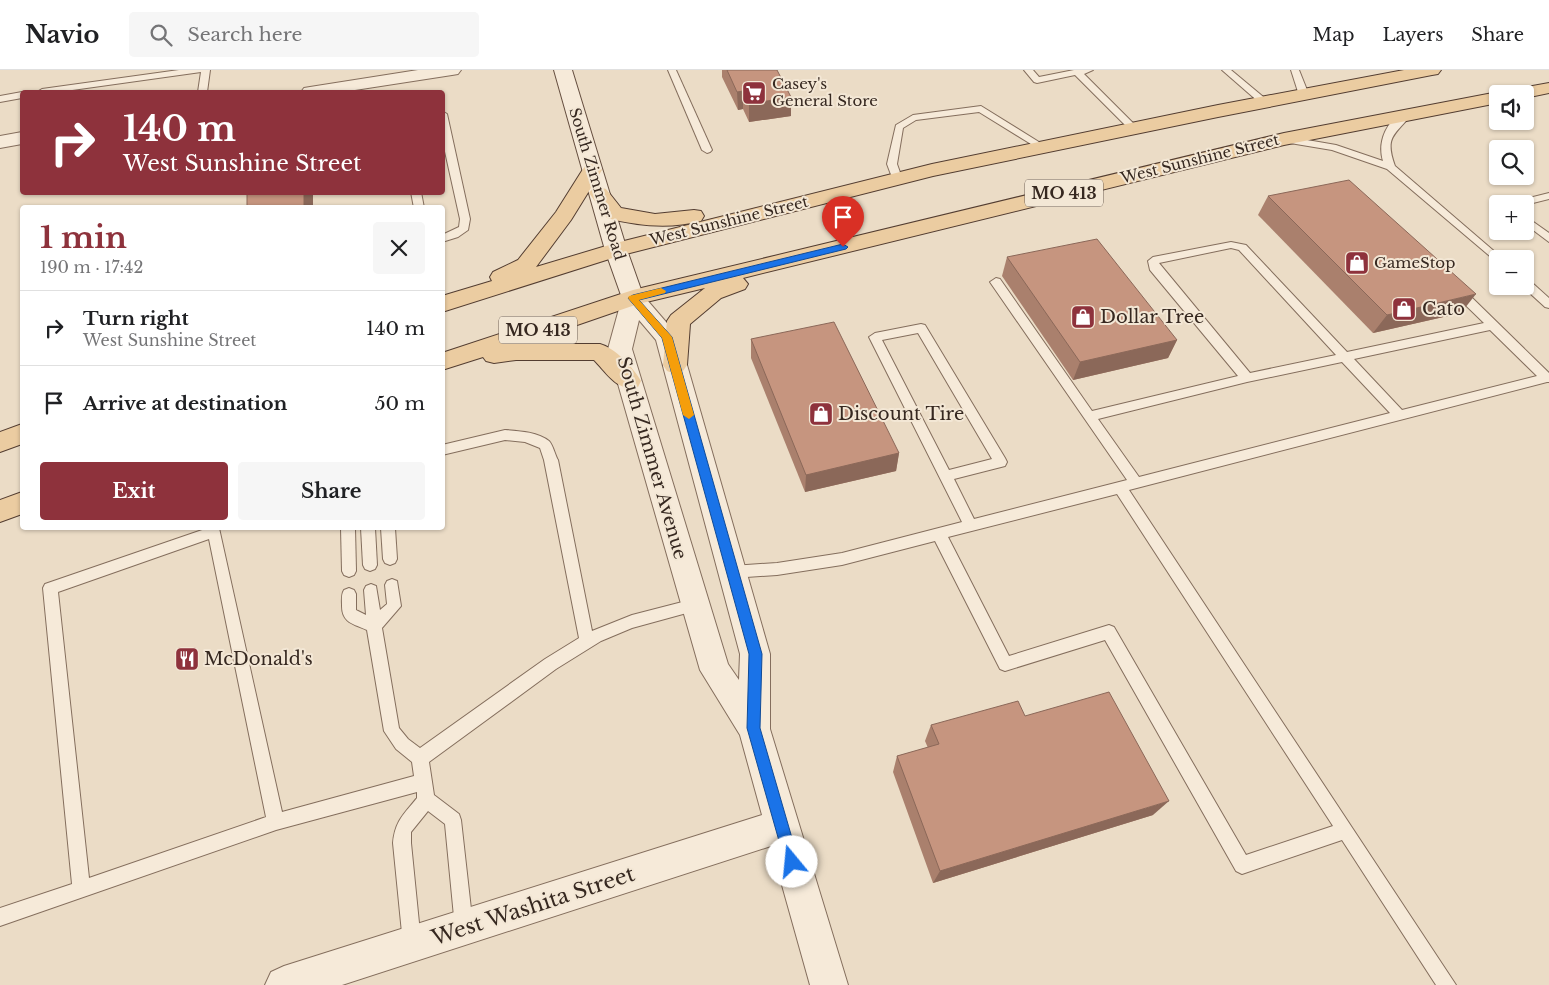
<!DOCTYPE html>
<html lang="en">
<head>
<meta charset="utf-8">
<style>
  body { margin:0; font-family:"Libre Baskerville",serif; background:#f6f6f6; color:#202124; height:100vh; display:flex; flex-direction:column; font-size:19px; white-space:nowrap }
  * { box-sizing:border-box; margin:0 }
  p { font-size:16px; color:#757577 }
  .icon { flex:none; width:28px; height:28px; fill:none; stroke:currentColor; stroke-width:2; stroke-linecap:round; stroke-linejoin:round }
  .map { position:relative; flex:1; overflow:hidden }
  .side { position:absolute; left:20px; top:135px; width:425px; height:325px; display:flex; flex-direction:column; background:#fff; border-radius:5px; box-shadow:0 1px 4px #0004 }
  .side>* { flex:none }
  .guide { position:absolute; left:20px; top:20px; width:425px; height:105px; border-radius:5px; box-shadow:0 1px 4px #0004; background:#8e323c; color:#fff; overflow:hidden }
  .tools { position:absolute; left:1489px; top:15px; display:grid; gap:10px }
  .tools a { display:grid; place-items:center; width:45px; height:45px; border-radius:5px; background:#fff; box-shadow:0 1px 4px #0004; font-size:25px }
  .pin { position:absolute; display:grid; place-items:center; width:42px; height:42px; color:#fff; margin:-51px -21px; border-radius:50% 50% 50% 0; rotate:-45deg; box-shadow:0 0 5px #0007 }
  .pin .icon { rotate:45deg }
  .me { position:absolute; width:55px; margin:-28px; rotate:343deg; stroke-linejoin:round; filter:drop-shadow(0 0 4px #0008) }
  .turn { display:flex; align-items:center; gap:18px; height:105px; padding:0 20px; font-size:22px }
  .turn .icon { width:65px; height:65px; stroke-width:2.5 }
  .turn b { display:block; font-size:35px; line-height:42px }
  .round { display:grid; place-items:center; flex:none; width:52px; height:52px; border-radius:5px; background:#f6f6f6 }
  .head { display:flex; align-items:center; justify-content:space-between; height:85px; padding:0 20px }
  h1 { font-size:30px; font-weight:700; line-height:38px; color:#8e323c }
  .button { display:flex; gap:10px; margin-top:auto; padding:10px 20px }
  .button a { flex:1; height:58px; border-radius:5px; background:#8e323c; color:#fff; font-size:20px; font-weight:700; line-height:58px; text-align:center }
  .button a+a { background:#f6f6f6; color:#202124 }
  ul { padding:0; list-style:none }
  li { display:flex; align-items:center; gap:15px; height:75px; padding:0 20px; border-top:1px solid #e0e0e0 }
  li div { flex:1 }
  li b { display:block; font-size:19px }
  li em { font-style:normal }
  header { display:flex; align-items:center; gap:30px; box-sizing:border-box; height:70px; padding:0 25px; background:#fff; border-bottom:1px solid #e0e0e0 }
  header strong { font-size:24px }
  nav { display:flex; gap:28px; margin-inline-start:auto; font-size:18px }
  .search { width:350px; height:45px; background:#f6f6f6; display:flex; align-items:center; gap:12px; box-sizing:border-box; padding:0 18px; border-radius:5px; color:#757577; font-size:19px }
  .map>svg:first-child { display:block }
</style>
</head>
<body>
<header>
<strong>Navio</strong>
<div class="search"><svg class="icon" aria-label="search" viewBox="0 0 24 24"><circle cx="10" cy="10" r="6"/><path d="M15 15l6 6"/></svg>Search here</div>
<nav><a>Map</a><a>Layers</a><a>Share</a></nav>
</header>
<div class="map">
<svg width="1549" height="915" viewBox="0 0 1549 915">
  <rect width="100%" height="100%" fill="#ebdcc6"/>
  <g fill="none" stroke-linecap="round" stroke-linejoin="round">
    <defs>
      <g id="lane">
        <path d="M179,0H210L207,22H198L201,2L58,22H37L42,19Z"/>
        <path d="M668,0H676L712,80L710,82L707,83L702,80Z"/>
        <path d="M1024,0H1033L1039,7L1074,0H1093L1084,4L1138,58L1133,61L1130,60L1075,5L1037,13L1034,12Z"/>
        <path d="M1222,0H1231L1267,30V34H1261Z"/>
        <path d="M1291,0H1299L1309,25L1307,27L1304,28L1299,25Z"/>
        <path d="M22,22V28L0,32V26Z"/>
        <path d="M981,36L1047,77L1042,80L1039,79L979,42L916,50L903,58L897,94L902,108L897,111L893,110L887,94L896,55L913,45Z"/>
        <path d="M442,41L447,44L470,149L468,160L458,167L442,172V165L459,157L460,149L442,68Z"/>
        <path d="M1407,41L1412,44C1395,65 1384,66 1395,96L1502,188L1498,189V193L1387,99L1332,80L1284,72L1279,69L1284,66L1336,75L1383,91C1377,72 1387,48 1407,41Z"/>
        <path d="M411,122H421L424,138H414Z"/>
        <path d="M1549,123V129L1525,135L1512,134L1513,132Z"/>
        <path d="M1525,146L1549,163V172L1525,154Z"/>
        <path d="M1231,172L1246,175L1347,282L1484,253L1453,223L1451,220L1457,216L1461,217L1549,303V312H1547L1129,420L1456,915H1436L1342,770L1242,804L1236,801L1105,570L1005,601L1000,599L935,471L842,495L777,505L732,508L727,506L725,502L727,498L732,496L777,493L842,483L962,452L869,267L875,263L921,254L925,255L1005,388L1007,392L1005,396L954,409L974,449L1127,410L990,212L996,208L1000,209L1092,341L1238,306L1150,200L1148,191L1153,187ZM1231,178L1239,180L1336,285L1250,303L1159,193ZM1490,260L1537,306L1402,340L1354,289ZM918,263L992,389L949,400L882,270ZM1342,292L1390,343L1139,407L1098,349L1247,312ZM1117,424L1333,756L1246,785L1114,557L1109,555L1009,586L948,467Z"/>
        <path d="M1525,209L1529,210L1549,228V238L1545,237L1522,216H1525Z"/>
        <path d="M505,360C519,361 538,362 549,371C553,375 555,385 558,390L592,561L632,545L694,529L699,531L701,535L699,539L694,541L632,558L601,571L556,599L429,692L434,725L459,744L461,750L473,857L470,863L464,866L458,863L455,857L445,754L428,741L411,762V773L421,873L418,879L412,882L406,879L403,873L393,773C395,751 404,744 417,728V722L276,760L0,856V838L72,814L43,518L45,514L208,458H219L282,742L414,706L412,692L396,679L384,661L367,560C354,554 342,553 342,536C342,530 341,525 344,520L349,518L354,520L356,524V540L366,545L364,520L366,516L371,514L376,516L380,540L387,534L385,515L387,511L392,509L397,511L401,536L382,558L399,658L408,669L420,678L545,589L579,568L544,390L540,378L525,372L505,370L442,385V375ZM209,469L266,747L89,808L58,522Z"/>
        <path d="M341,458H355L356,501L354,505L349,507L344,505L342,501Z"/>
        <path d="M361,458H375L377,495L375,499L370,501L365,499L363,495Z"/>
        <path d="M381,458H395L397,489L395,493L390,495L385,493L383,489Z"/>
      </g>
      <g id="street">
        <path d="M418,0H461L458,4L452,5L342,22H301L304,18L310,17Z"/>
        <path d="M22,62V74L0,78V66Z"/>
        <path d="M633,220L641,223L679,267L770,584V659L848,915H810L771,776L342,915H265L271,902L284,896L762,745L740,665L700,600L608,279L622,228L625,223ZM639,250L656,270L740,584L739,610L728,594L632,279Z"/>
      </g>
      <path id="secondary" d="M554,0H572L627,180L644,228L641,233L633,236L625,233L622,228L605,180Z"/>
      <g id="primary">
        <path d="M1404,0H1441L1438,4L1432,5L1218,47L933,106L622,185L442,242V226L492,211L490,207L493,202L518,190L556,142L585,96L592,94L599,96L602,100L571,150L536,197L616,173L932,94L1218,35Z"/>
        <path d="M1549,13V23L1525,28V24H1508L1511,20Z"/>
        <path d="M1498,22L1505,24H1498V33L1284,75L743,208L748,214L745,219L721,228L690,254L687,295L683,301L675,304L667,301L663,295L667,251L671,245L705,218L638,234L522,274H600C615,278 633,297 641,311L638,317C618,323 607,303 594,290H516L494,293L486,291L483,287L442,300V283L633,220L1284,63Z"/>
        <path d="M599,117L606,119L621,138L655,144L694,140L701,141L704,146L701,151C670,159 638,156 607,148L589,123L592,119Z"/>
        <path d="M22,354V374L0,382V362Z"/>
        <path d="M22,422V444L0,452V430Z"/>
      </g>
    </defs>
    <use href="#lane" stroke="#846e5d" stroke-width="2"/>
    <use href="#street" stroke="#846e5d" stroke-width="2"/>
    <use href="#secondary" stroke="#664f40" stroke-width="2"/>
    <use href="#primary" stroke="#533d31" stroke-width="2"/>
    <use href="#lane" fill="#f6ead9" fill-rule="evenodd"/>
    <use href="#street" fill="#f6ead9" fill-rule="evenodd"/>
    <use href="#secondary" fill="#f6ead9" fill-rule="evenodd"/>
    <use href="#primary" fill="#ebcca1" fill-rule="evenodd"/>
  </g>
  <g fill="#aa806d">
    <path d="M722,0H777L791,46L749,52L743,39L738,40L722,7Z"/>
    <path d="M1268,126L1461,243L1373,263L1258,145Z"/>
    <path d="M1007,187L1177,270L1168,288L1073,310L1002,206Z"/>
    <path d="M751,269L899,383L896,401L805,422L751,288Z"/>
    <path d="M1025,646L1153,745L933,813L893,702L897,686L928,678L925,671L931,655Z"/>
  </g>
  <g fill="#8b6859">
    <path d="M743,21V39L738,40L737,22Z"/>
    <path d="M791,27V46L749,52V34Z"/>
    <rect x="304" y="122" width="9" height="16"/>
    <path d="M1476,224L1461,243L1373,263L1387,245Z"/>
    <path d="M1177,270L1168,288L1073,310L1080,292Z"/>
    <path d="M899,383L896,401L805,422L806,405Z"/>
    <path d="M1169,731L1153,745L933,813L940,801Z"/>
  </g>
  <g fill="#c6957f" stroke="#8b6859">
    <path d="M727,0H777L791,27L749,34L743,21L737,22Z"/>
    <path d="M1349,110L1476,224L1387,245L1268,126Z"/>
    <rect x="247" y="122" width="57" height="16"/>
    <path d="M1097,169L1177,270L1080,292L1007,187Z"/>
    <path d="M834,252L899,383L806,405L751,269Z"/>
    <path d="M1109,622L1169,731L940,801L897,686L939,674L931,655L1018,631L1025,646Z"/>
  </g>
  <path fill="#1a73e8" stroke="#114b97" d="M843,174L848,177L846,179L639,230L672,267L762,584L760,658L799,792L797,797L792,799L787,797L785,792L747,658L749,584L662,268L628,228L633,225Z"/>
  <path fill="#f59e0b" d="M661,218L666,221L665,223L639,230L672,267L694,345L689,349L683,345L662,268L628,228L629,226Z"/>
  <defs>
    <symbol id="supermarket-square" viewBox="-11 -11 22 22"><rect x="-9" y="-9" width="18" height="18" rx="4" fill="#8e323c" stroke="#f3e7d5"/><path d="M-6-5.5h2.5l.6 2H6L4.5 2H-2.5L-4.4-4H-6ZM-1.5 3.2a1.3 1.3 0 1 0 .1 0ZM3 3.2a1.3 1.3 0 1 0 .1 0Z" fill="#fff"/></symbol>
    <symbol id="shop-square" viewBox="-11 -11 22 22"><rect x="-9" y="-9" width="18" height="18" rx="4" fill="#8e323c" stroke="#f3e7d5"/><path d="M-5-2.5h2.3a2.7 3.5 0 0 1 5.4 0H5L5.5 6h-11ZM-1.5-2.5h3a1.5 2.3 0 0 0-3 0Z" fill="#fff"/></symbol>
    <symbol id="restaurant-square" viewBox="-11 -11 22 22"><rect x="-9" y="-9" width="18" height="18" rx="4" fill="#8e323c" stroke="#f3e7d5"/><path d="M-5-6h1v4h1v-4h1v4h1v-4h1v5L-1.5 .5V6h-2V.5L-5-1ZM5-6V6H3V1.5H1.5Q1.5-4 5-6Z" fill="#fff"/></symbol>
  </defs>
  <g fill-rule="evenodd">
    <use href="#supermarket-square" x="740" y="9" width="28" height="28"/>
    <use href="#shop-square" x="1343" y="179" width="28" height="28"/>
    <use href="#shop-square" x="1390" y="225" width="28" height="28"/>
    <use href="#shop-square" x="1069" y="233" width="28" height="28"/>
    <use href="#shop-square" x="807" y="330" width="28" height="28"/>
    <use href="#restaurant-square" x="173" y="575" width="28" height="28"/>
  </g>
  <g text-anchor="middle" stroke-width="4" stroke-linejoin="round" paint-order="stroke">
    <g font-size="15" fill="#362820" stroke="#f3e7d5" text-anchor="start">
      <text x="772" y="19">Casey's<tspan x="772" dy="17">General Store</tspan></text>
      <text x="1374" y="198">GameStop</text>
    </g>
    <g font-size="15" fill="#362820" stroke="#f3e7d5">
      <text transform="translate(1200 89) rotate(-14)" y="5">West Sunshine Street</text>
      <text transform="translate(597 114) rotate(73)" y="5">South Zimmer Road</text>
      <text transform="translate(729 151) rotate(-14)" y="5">West Sunshine Street</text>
    </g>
    <g fill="#f3e7d5" stroke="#6f6156" stroke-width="1">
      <rect x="1025" y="109.5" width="78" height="27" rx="4"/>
      <rect x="499" y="246.5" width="78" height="27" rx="4"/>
    </g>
    <g font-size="16" font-weight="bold" fill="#362820">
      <text x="1064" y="129">MO 413</text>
      <text x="538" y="266">MO 413</text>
    </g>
    <g font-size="18" fill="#362820" stroke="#f3e7d5" text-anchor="start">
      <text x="1422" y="245">Cato</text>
      <text x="1100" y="253">Dollar Tree</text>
      <text x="838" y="350">Discount Tire</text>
      <text x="204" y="595">McDonald's</text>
    </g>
    <g font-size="18" fill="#362820" stroke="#f3e7d5">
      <text transform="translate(652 388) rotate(74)" y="6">South Zimmer Avenue</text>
    </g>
    <g font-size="21" fill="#362820" stroke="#f3e7d5">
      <text transform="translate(533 836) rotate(-18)" y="7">West Washita Street</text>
    </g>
  </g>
</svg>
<div class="tools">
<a><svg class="icon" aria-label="sound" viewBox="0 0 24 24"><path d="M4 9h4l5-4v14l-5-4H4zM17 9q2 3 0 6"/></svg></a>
<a><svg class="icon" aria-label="search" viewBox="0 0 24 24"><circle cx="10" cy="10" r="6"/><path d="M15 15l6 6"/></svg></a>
<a>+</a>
<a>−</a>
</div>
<div class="pin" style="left:843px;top:177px;background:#d93025"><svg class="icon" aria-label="arrive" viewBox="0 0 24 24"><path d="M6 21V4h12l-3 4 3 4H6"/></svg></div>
<svg class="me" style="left:792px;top:792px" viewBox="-20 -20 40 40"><circle r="19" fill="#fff"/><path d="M0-13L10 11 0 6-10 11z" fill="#1a73e8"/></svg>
<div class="guide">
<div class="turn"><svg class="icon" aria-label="right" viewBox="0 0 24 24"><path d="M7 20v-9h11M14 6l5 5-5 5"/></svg><div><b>140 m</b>West Sunshine Street</div></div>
</div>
<section class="side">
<div class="head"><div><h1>1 min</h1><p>190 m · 17:42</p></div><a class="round"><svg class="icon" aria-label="close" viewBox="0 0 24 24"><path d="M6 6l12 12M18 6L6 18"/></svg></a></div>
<ul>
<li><svg class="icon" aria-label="right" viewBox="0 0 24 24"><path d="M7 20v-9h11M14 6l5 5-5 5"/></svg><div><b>Turn right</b><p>West Sunshine Street</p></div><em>140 m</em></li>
<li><svg class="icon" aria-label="arrive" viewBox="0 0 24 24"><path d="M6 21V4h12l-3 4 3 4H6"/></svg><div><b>Arrive at destination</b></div><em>50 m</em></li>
</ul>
<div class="button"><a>Exit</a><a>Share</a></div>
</section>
</div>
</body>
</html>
